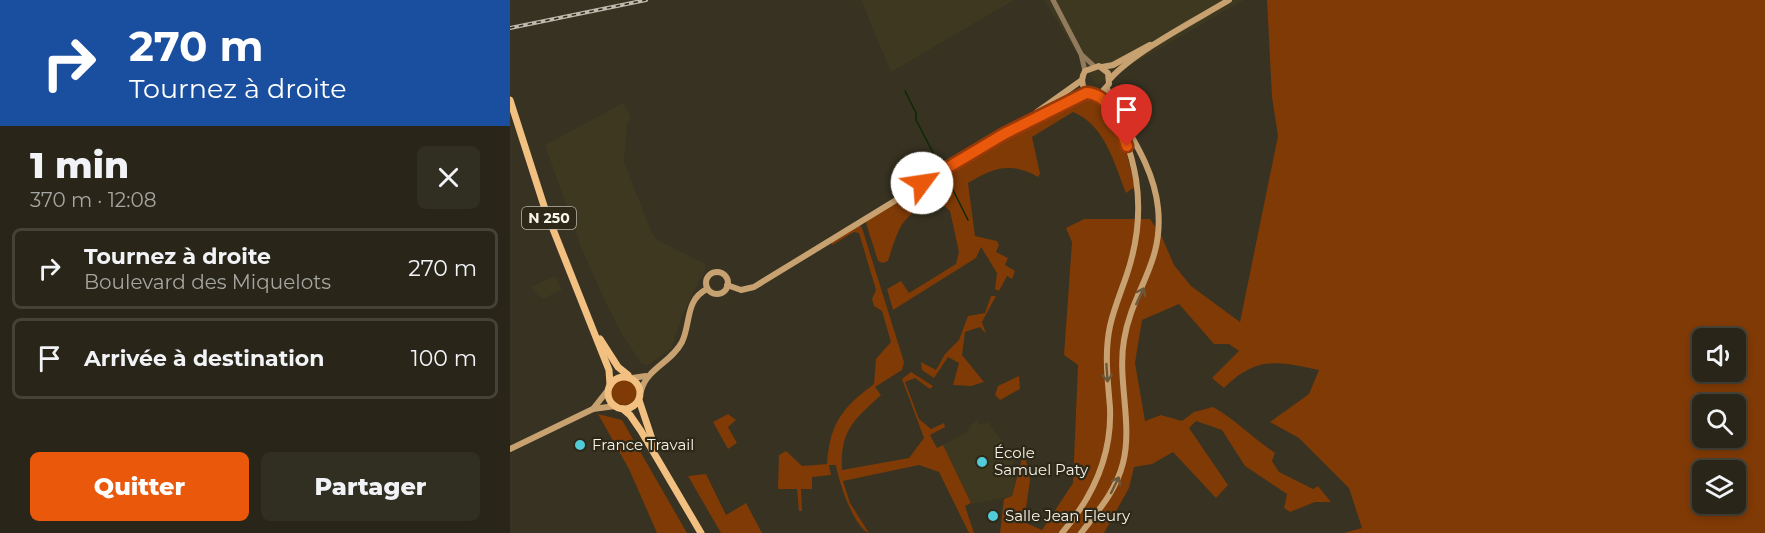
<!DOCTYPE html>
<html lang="fr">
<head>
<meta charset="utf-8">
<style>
  body { margin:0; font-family:Montserrat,sans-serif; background:#312e22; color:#f1f3f6; height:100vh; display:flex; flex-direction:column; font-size:22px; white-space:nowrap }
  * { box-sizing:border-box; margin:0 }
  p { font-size:20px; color:#a5a5a2 }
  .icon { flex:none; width:33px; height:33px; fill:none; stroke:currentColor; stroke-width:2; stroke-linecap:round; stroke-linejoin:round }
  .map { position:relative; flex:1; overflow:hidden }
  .drawer { display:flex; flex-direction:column; background:#292619; width:510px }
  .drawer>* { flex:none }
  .top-card { background:#1a4fa0; color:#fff; overflow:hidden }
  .tools { position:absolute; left:1182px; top:328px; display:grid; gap:12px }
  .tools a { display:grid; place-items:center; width:54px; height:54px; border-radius:9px; background:#292619; box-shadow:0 3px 9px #0003,0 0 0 2px #454338; font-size:30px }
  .pin { position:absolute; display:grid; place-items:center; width:51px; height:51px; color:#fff; margin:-62px -26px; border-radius:50% 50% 50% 0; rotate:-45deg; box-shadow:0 0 6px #0007 }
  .pin .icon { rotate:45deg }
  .me { position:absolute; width:66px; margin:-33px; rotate:59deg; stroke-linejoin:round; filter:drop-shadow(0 0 4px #0008) }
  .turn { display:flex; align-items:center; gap:21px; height:126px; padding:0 30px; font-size:27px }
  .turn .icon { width:78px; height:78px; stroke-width:2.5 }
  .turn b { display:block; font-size:42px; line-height:51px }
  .round { display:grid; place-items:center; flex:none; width:63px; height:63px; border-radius:9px; background:#312e22 }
  .summary { display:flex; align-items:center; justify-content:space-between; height:102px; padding:0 30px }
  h1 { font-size:36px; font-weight:800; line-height:45px }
  .primary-button { display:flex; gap:12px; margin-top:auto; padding:12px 30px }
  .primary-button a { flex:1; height:69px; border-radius:9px; background:#ea580c; color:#fff; font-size:24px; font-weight:800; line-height:69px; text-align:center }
  .primary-button a+a { background:#312e22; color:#f1f3f6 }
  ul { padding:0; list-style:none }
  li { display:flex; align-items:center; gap:18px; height:81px; margin:0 12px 9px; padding:0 18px; border:3px solid #454338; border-radius:9px }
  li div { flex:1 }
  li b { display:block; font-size:22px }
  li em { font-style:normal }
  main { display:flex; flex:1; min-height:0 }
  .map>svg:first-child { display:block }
</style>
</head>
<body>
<main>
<section class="drawer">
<div class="top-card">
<div class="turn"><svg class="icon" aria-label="right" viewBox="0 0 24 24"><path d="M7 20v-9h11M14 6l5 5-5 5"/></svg><div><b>270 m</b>Tournez à droite</div></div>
</div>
<div class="summary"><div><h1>1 min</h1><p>370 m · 12:08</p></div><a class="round"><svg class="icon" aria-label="close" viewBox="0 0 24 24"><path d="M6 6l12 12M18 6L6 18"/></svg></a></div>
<ul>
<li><svg class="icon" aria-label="right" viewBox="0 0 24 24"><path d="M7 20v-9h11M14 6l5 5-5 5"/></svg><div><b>Tournez à droite</b><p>Boulevard des Miquelots</p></div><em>270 m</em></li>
<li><svg class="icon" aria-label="arrive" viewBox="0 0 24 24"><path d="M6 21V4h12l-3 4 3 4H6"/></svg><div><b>Arrivée à destination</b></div><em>100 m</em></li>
</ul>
<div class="primary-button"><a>Quitter</a><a>Partager</a></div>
</section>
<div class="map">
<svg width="1255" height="533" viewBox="0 0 1255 533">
  <rect width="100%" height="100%" fill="#373221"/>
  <g fill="#3e3820">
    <path d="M351,0H504L381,72Z"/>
    <path d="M534,0H734L586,85Z"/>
    <path d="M113,103L121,117L117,125L114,162L142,233L148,240L195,264V270L173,314L161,349L138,365L132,364L114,338L95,301L71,247L35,145Z"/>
    <path d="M45,276L52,290L33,299L21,287Z"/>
    <path d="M468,420L470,425L478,422L504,458L503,467L506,476L502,496L462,504L433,445L458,431L460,425Z"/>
  </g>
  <g fill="#7f3a06" fill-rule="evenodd">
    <path d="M757,0H1255V533H834L852,528L839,488L789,438L760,422L799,394L809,370C768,361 746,356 714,388L702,378L729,351L719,344H704L669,304L632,320L625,363L635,421L651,415L672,421L684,412L703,407C726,420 743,438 765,453L762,461L769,472L803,489L808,486L821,502H805L780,512L774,508L777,494L735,466L712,430L686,421L679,428L718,485L706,498L663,452L642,464L624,467L619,488L594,533H490L494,499L502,496L514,451L520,480L514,522L532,530L563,483L568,365L554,355L562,242L556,228L574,219H640L651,235L664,265L681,286L730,322L768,136L762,97ZM1192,339H1226V372H1192ZM1192,405H1226V438H1192ZM1192,471H1226V504H1192Z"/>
    <path d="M575,95C605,96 620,163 625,187L616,193C604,163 595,125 563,112L522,137L530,174L528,177C501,161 482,168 458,183L465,236L487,241L489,245L486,252L498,258L495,265L505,271L502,279L497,276L489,291L485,289L487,273L471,247L466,258L383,310L377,289L391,281L399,293L446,264L449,252L440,211L425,197C390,221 391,221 378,261L373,263L368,261L356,223L360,217L497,136Z"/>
    <path d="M347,225L351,226L353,231L394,362L392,370L365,387L371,395C344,420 330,430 332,470L399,458L414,438L392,379L401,372L423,386L420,389L405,378L395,382L409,419L421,429L434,423L435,427L420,435L427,448L433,445L461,503L455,506L464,533H459L429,472L409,465L333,481L340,503L359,533C344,528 328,480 326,465H319L321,475L302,477V489H291L292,511H289L287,489H268L269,455L276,451L292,466L317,464C320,423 332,408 364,384L366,359L381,342L372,311L364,306L362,299L366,290L349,233L344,232L322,245L321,240Z"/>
    <path d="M481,296H486L472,322L476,334L470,327L455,332L452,355L474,382L461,386L443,385L449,363L438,357L424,378L412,370L411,362L426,370L435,354L449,340L458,316L475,313Z"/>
    <path d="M509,376L510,389L490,400L485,395L488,386Z"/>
    <circle cx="114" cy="392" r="13"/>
    <path d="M88,414L112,420L177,533H147L119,469Z"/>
    <path d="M218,414L226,420L218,427L227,443L218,449L203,422Z"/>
    <path d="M196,474L216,515L236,503L252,533H211L178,476Z"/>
  </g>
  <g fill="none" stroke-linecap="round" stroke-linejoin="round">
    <g stroke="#0d2904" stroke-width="1.5">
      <path d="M395,91L406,113V120L430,166"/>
      <path d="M436,176L458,220"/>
    </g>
    <g stroke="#927a5c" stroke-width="5">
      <path d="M543,0L571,54L575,71"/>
      <path d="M572,55L584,66"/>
    </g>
    <g stroke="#c8a171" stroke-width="6">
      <path d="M592,67L603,65L640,45"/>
      <path d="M600,79C625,51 686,20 719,0"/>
      <path d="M527,112L572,80"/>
      <circle cx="207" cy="283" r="11"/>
      <path d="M217,285L231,290L244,287L494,134L570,94L580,92"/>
      <path d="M122,378L136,376"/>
      <path d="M131,391C137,368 161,363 172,342C181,323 175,300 197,289"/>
      <path d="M83,409L98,390"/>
      <path d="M0,449L83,409L105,406"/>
      <path d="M552,533C582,498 602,456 600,408C598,381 594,354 600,326C604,308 611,292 617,274C627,244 631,211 626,179C622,155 612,123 596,103C591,96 579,95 574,88C571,82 572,76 575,71L589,66L598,73L599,84L591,93L584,94"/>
      <path d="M571,533C588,511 606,491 613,463C623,424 607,380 614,340C622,290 654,264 648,208C644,168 620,135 601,100L597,88"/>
    </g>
    <g stroke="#f2c081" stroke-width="7">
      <path d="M0,100L35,209L99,370L100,385"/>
      <path d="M90,339L108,367L118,375"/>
      <circle cx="114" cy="393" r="16"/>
      <path d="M129,400L145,448"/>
      <path d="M113,409L120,415L131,431L191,533"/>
    </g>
    <defs>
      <path id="rail" d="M0,28L136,0"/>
    </defs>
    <use href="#rail" stroke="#bebaad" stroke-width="4"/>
    <use href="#rail" stroke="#2d2818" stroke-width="1.5" stroke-dasharray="4.5" stroke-linecap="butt"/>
  </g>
  <defs><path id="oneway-shaft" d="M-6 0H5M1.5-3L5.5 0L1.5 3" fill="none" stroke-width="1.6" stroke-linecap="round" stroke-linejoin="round" transform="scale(1.5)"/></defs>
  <g stroke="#6b583c">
    <use href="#oneway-shaft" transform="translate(630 296) rotate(-65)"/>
    <use href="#oneway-shaft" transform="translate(597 373) rotate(86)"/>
    <use href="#oneway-shaft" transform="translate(605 485) rotate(-64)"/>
  </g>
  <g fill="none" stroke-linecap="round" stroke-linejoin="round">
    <defs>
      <path id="route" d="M412,183L494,134L576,93C600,93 610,127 617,146"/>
    </defs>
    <use href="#route" stroke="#983908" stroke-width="15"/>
    <use href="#route" stroke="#ea580c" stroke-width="10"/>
  </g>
  <g fill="#52cbd8" stroke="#2d2818" stroke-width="2">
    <circle cx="70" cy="445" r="6"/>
    <circle cx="472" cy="462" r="6"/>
    <circle cx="483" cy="516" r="6"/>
  </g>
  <g text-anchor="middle" stroke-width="4.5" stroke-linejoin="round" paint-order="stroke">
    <rect fill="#2d2818" stroke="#bab6aa" stroke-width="1.5" x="12" y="207" width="54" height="22" rx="4.5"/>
    <g font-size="14" font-weight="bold" fill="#f6f3e8">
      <text x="39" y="223">N 250</text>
    </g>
    <g font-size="15" fill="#f6f3e8" stroke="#2d2818" text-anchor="start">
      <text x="82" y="450">France Travail</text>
      <text x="484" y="458">École<tspan x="484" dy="17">Samuel Paty</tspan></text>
      <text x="495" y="521">Salle Jean Fleury</text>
    </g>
  </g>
</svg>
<div class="tools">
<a><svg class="icon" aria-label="sound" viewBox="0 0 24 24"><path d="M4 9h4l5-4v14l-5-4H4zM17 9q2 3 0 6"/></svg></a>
<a><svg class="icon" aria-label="search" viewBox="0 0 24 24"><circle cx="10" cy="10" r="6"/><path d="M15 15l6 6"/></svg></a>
<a><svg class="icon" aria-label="layers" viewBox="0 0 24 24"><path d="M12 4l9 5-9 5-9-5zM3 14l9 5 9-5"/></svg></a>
</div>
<div class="pin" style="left:617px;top:146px;background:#d93025"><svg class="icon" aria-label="arrive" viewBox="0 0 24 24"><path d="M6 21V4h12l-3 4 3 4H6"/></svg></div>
<svg class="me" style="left:412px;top:183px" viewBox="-20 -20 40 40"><circle r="19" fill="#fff"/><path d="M0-13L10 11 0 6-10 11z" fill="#ea580c"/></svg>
</div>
</main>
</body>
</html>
